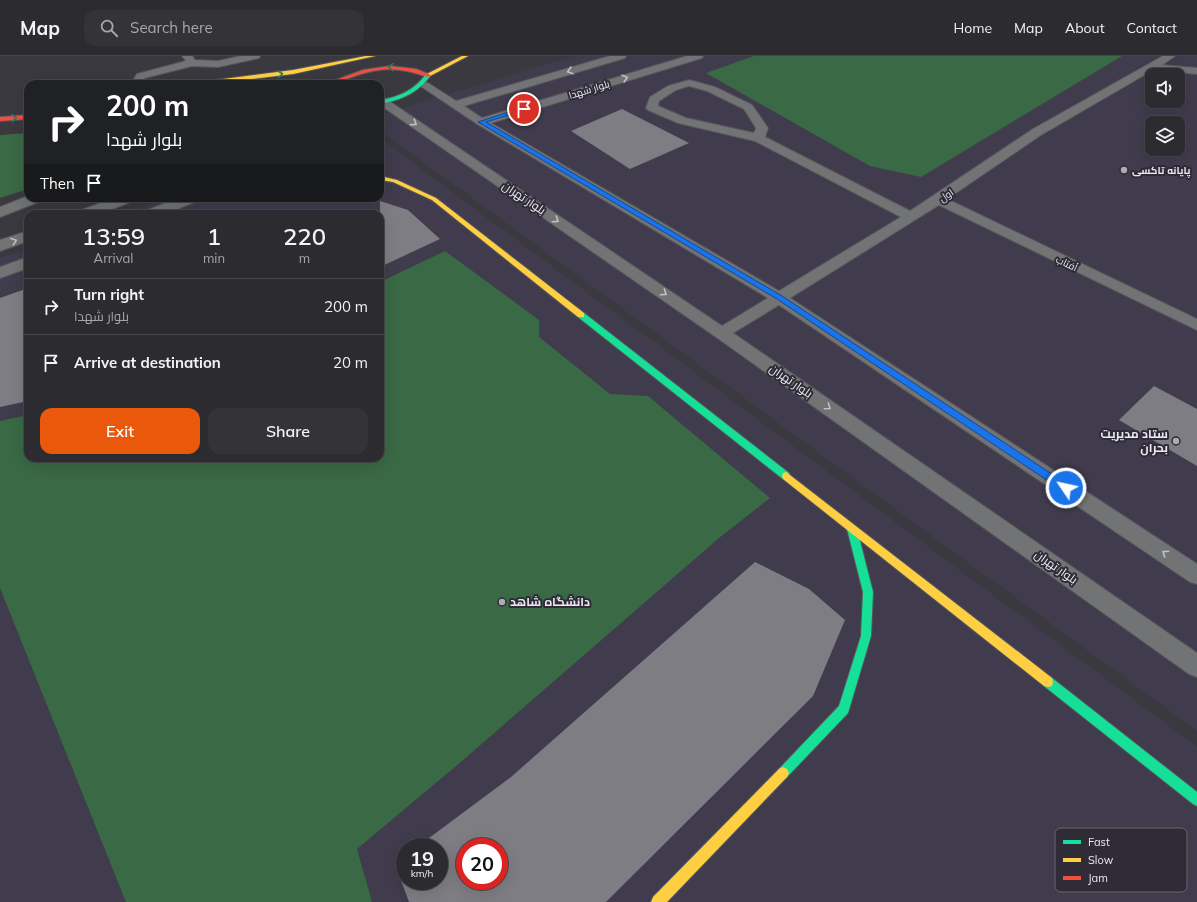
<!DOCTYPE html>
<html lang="en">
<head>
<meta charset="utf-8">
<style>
  body { margin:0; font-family:Mulish,Cairo,sans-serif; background:#343337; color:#f1f3f6; height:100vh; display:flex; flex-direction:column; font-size:15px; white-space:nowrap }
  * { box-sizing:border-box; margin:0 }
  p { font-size:13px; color:#a6a7aa }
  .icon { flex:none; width:22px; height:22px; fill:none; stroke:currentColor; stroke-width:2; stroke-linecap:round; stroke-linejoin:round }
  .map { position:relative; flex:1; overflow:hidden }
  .side { position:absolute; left:24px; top:154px; width:360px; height:252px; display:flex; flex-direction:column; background:#2c2b2f; border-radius:12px; box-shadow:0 4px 16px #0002,0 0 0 1px #48474b }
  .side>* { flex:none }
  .banner { position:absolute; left:24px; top:24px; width:360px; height:122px; border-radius:12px; box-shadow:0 4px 16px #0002,0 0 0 1px #48474b; background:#202124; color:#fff; overflow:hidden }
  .buttons { position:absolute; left:1145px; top:12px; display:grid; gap:8px }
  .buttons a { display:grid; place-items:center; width:40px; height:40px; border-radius:8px; background:#2c2b2f; box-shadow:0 4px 16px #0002,0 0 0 1px #48474b; font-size:20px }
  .speed { position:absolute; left:396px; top:782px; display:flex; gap:8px; font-size:20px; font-weight:700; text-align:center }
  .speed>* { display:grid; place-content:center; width:52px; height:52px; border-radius:50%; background:#2c2b2f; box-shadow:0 4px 16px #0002,0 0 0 1px #48474b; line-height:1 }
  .speed small { font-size:10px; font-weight:400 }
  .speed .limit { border:6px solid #d22; background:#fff; color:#111 }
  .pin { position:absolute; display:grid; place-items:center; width:34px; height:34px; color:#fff; margin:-17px; border:2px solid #fff; border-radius:50%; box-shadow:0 1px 4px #0007 }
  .me { position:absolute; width:44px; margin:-22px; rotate:304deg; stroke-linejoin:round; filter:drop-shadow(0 0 3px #0008) }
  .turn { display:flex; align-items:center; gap:14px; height:84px; padding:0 16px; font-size:18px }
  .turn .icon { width:52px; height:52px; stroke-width:2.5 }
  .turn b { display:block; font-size:28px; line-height:34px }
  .then { display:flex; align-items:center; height:38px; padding:0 16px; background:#0003; gap:8px; font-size:15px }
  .eta { display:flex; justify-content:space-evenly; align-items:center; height:68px; text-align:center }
  .eta b { font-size:24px; font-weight:600; line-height:28px }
  .cta { display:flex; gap:8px; margin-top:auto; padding:8px 16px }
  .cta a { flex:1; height:46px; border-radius:12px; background:#ea580c; color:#fff; font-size:16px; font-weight:600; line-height:46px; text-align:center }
  .cta a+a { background:#343337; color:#f1f3f6 }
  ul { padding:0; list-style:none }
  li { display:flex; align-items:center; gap:12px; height:56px; padding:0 16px; border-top:1px solid #48474b }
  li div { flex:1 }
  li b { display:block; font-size:15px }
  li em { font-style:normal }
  header { display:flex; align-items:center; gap:24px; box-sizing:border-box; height:56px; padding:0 20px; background:#2c2b2f; border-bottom:1px solid #48474b }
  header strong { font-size:19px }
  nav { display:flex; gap:22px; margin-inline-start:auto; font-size:14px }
  .search { width:280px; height:36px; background:#343337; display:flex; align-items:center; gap:10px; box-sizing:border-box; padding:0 14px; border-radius:12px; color:#a6a7aa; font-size:15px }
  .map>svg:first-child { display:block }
</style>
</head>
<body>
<header>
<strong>Map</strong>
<div class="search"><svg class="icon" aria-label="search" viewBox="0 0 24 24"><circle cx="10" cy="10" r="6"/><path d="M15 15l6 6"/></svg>Search here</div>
<nav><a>Home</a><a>Map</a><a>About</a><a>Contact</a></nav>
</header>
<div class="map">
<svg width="1197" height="846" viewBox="0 0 1197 846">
  <rect width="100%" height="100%" fill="#3a393f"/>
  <g fill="#413c4d" fill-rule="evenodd">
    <path d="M574,0H1197V675L380,74V59ZM1152,19H1178V45H1152ZM1152,67H1178V93H1152Z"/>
    <path d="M380,82L1197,691V846H0V202L28,192V402H380V158H122L167,142H380ZM405,791H439V825H405ZM465,791H499V825H465Z"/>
  </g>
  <g fill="#3a6945">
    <path d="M754,0H1122L921,121L870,110L706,17Z"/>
    <path d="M28,77V133L0,142V79Z"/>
    <path d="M445,195L539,264V281L610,338L648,340L770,442L719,482L462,705L357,793L372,846H126L0,532V365L28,359V402H380V226Z"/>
  </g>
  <g fill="#7e7d83" fill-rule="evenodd">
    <path d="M622,53L689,87L630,113L571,75Z"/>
    <path d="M380,145L408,154L440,183L380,211Z"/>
    <path d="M28,232V345L0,351V242Z"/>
    <path d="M1154,330L1197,353V410L1119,364Z"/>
    <path d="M755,506L809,533L845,564L813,640L606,846H409L395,808L405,800V825H439V791H417L511,721ZM465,791H499V825H465Z"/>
  </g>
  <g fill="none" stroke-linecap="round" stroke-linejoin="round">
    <defs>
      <g id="lane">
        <path d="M182,0H192L195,4L218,5L241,0H260L259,2L218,11L192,10L145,22L141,28H131L137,18L186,5Z"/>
        <path d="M610,0H626L625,2L464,50L482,62L687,0H703L702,2L491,67L779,235L901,161L755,85L678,67L648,54L646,52L650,41L668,30L689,24L693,25L715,31L752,49L768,72L765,81L910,155L1033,73L1163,0H1175L1162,9L1197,12V18L1153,14L1041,79L947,143L1197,263V274L939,149L790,242L1197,508V528L1190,526L779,249L733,277L1197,597V621L1189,618L716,281L380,49V42L386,43L722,270L768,242L477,68L419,29L424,26L428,27L456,45ZM689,30L707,35L744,53L756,72L754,77L686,62L658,50L659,45L676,34Z"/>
      </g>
      <g id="street">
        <path d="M28,140V142H44L41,145L0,161V151Z"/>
        <path d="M114,142H136L133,145L99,158H77L79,155Z"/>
        <path d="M178,142H200L197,145L165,158H143L145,155Z"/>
        <path d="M28,175V185L0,195V184Z"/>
        <path d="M28,201V212L0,222V211Z"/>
      </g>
      <g id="fast">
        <path d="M426,18L431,19C418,37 401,44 380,48V44C399,41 415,34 426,18Z"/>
        <path d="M578,257H584L789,417L790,420L789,423H783L578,261Z"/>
        <path d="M852,469L855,470L857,473L873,536L871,580L848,657L787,721L783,723L779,721L777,717L779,713L839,650L861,580L863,536L847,473L849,470Z"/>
        <path d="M1048,621L1052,622L1197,736V750L1193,748L1044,630L1043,626L1044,622Z"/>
      </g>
      <g id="slow">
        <path d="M366,0H375L293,18L212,28H197L200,26L293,14Z"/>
        <path d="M462,0H468L430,20L425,19Z"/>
        <path d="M380,120L397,124L436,142L584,257V261H578L432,144L393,126L380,124Z"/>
        <path d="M786,416L1052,622L1053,626L1052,630L1048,631L1044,630L783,423L782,420L783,417Z"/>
        <path d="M783,711L787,713L789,717L787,721L667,846H651L653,841L779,713Z"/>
      </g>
      <g id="jam">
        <path d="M390,10L416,13L431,19L428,21C399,12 385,10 355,20C345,23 336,28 325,28L363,14Z"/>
        <path d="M28,59V63L0,65V61Z"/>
      </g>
    </defs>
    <use href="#lane" stroke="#57565b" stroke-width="2"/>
    <use href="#street" stroke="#57565b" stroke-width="2"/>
    <use href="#fast" stroke="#57565b" stroke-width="2"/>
    <use href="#slow" stroke="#57565b" stroke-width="2"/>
    <use href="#jam" stroke="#57565b" stroke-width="2"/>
    <use href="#lane" fill="#727374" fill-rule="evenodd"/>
    <use href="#street" fill="#727374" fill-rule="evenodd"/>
    <use href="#fast" fill="#16e098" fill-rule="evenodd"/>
    <use href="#slow" fill="#ffcf43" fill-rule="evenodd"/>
    <use href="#jam" fill="#f24e42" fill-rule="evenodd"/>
  </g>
  <defs><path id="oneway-chevron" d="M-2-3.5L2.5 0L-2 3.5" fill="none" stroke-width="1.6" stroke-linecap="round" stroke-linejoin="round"/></defs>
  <g stroke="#247d63">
    <use href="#oneway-chevron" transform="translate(391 11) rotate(-178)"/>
    <use href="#oneway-chevron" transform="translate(280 18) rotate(-7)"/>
    <use href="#oneway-chevron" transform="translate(14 62) rotate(-4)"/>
  </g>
  <g stroke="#c1c0c5">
    <use href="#oneway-chevron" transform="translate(570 15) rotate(164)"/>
    <use href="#oneway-chevron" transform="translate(625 22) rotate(-17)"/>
    <use href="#oneway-chevron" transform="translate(414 67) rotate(34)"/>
    <use href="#oneway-chevron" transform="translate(556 164) rotate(34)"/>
    <use href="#oneway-chevron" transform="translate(14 185) rotate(-20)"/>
    <use href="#oneway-chevron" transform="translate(664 237) rotate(34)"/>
    <use href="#oneway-chevron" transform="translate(828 351) rotate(35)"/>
    <use href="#oneway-chevron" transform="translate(1165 497) rotate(-146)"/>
  </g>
  <path fill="#1a73e8" stroke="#114b97" d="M524,51L526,53L525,54L486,66L782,240L1070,430L1071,432L1070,435H1063L777,243L478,66Z"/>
  <g fill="#adabb3" stroke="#2f2c37" stroke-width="1.5">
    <circle cx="1124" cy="114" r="4"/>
    <circle cx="1176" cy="385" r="4"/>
    <circle cx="502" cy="546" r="4"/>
  </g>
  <g text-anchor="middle" stroke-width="4" stroke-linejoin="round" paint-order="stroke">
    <g font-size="10" fill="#ebe9f1" stroke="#2f2c37">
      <text transform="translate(589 33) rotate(-17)" y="4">بلوار شهدا</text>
      <text transform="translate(946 139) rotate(-34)" y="4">اول</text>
      <text transform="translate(1067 207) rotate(26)" y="4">آفتاب</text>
    </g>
    <g font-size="10" font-weight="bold" fill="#ebe9f1" stroke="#2f2c37" text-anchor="start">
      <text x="1132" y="118">پایانه تاکسی</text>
    </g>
    <g font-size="12" fill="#ebe9f1" stroke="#2f2c37">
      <text transform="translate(524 142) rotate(34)" y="4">بلوار تهران</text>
      <text transform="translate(791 325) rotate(35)" y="4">بلوار تهران</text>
      <text transform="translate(1056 511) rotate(35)" y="4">بلوار تهران</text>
    </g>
    <g font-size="12" font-weight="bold" fill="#ebe9f1" stroke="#2f2c37" text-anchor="end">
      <text x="1168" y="382">ستاد مدیریت<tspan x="1168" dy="14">بحران</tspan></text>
      <text x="510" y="550" text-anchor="start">دانشگاه شاهد</text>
    </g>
  </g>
  <rect x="1055" y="772" width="132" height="64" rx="6" fill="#2f2c37" stroke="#67656f" stroke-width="1"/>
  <rect x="1063" y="784" width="18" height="4" fill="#16e098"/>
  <rect x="1063" y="802" width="18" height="4" fill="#ffcf43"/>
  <rect x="1063" y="820" width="18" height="4" fill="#f24e42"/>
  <g font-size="11" fill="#ebe9f1">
    <text x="1088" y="790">Fast</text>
    <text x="1088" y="808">Slow</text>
    <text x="1088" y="826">Jam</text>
  </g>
</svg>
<div class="buttons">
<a><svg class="icon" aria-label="sound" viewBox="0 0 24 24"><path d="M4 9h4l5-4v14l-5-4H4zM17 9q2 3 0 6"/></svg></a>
<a><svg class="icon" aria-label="layers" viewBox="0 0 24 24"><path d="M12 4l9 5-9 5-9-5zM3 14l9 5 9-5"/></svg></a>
</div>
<div class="speed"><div>19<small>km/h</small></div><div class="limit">20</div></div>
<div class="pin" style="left:524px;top:53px;background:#d93025"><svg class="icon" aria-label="arrive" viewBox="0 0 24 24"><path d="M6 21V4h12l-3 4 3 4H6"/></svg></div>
<svg class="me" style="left:1066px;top:432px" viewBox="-20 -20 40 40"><circle r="17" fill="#1a73e8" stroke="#fff" stroke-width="3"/><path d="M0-11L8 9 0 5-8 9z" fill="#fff"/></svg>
<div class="banner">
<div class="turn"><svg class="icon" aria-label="right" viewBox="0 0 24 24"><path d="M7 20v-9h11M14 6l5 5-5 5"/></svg><div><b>200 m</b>بلوار شهدا</div></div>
<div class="then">Then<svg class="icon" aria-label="arrive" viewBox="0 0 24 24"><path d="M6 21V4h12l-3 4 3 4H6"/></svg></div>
</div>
<section class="side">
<div class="eta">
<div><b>13:59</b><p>Arrival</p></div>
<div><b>1</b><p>min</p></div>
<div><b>220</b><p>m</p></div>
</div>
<ul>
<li><svg class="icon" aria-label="right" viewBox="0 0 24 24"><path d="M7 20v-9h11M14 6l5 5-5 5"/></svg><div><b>Turn right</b><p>بلوار شهدا</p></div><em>200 m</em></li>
<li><svg class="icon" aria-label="arrive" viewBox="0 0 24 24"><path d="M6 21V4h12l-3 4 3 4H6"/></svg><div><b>Arrive at destination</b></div><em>20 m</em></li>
</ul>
<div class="cta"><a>Exit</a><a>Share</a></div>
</section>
</div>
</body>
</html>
